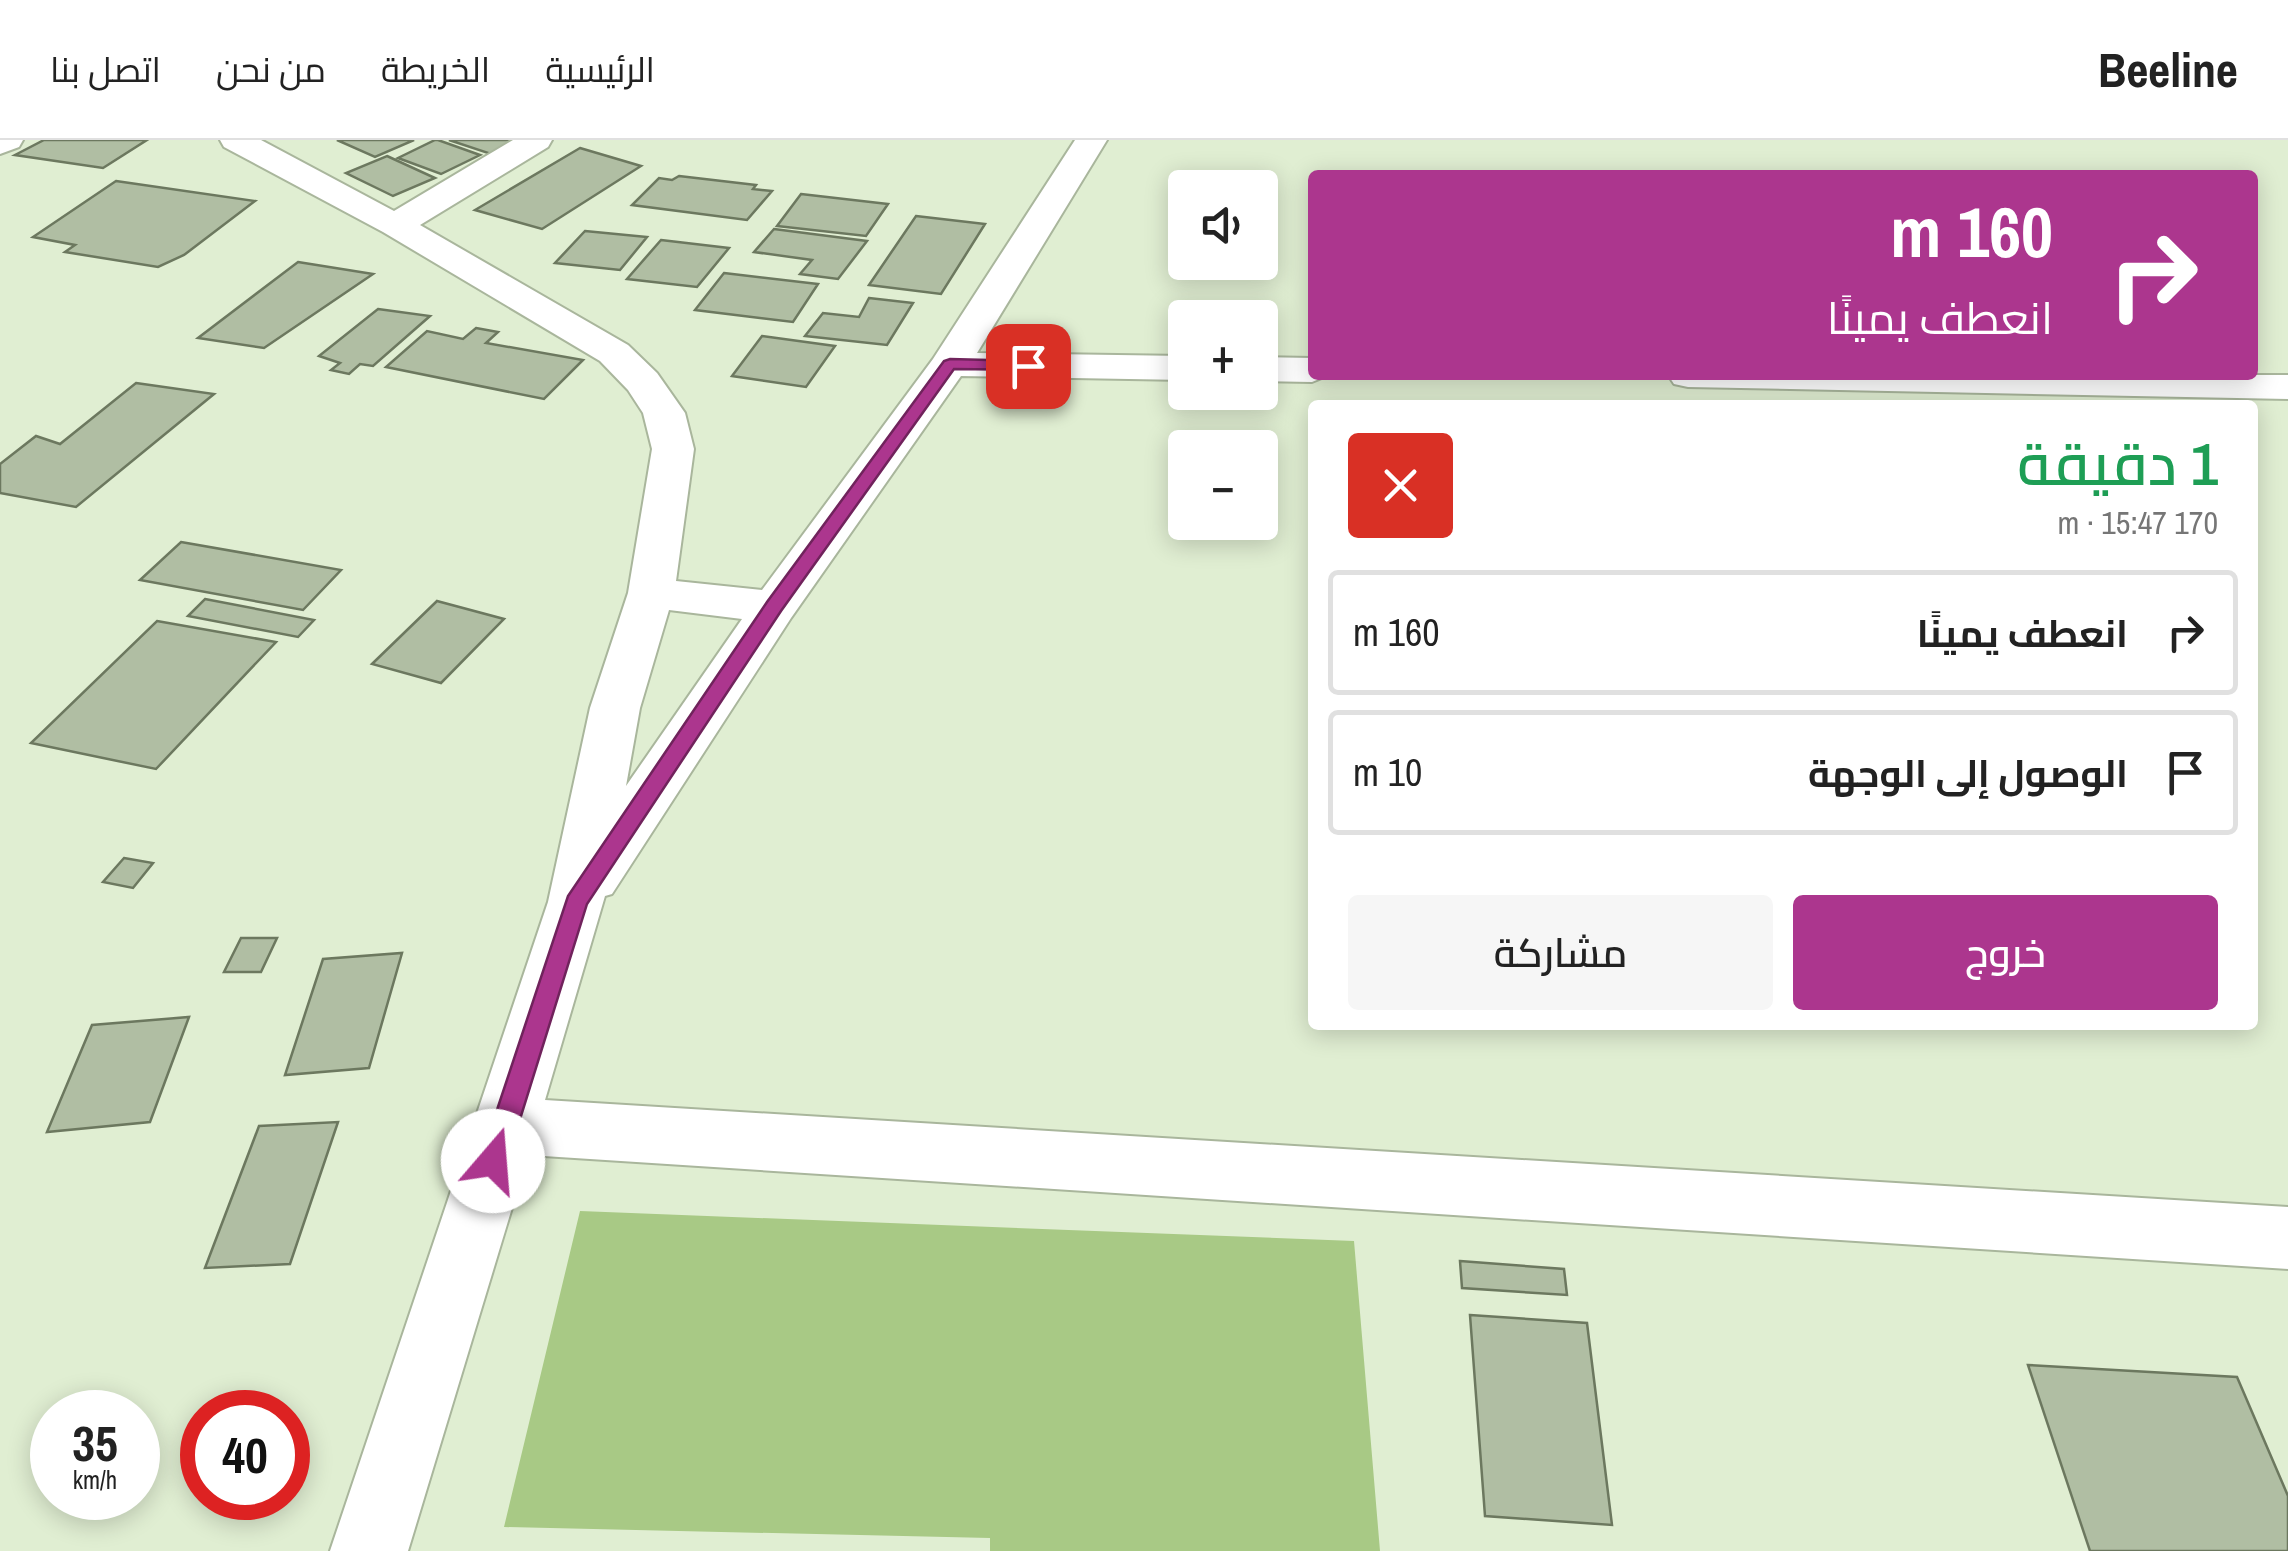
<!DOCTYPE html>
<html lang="ar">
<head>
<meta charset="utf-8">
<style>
  body { margin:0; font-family:"Archivo Narrow",Cairo,sans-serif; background:#f6f6f6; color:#222; direction:rtl; height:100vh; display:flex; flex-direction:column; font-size:38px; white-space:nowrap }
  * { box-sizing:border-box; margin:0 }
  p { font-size:32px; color:#767676 }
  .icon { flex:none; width:55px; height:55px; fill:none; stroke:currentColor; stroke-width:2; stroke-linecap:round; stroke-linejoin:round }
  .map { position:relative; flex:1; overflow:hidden; direction:ltr }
  .panel { position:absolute; left:1308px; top:260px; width:950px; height:630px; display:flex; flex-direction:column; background:#fff; border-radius:10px; box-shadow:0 5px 25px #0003; direction:rtl }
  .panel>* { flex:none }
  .top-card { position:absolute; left:1308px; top:30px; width:950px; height:210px; border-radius:10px; box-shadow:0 5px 25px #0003; direction:rtl; background:#ac368e; color:#fff; overflow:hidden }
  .fabs { position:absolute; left:1168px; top:30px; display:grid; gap:20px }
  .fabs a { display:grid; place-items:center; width:110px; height:110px; border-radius:10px; background:#fff; box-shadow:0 5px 25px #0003; font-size:50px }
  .speed { position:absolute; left:30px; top:1250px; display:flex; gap:20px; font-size:50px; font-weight:700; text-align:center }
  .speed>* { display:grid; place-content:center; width:130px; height:130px; border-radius:50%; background:#fff; box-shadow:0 5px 25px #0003; line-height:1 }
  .speed small { font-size:25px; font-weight:400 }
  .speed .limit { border:15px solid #d22; background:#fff; color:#111 }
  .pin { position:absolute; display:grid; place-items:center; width:85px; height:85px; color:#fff; margin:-42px; border-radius:20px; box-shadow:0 5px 15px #0006 }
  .me { position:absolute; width:110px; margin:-55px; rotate:18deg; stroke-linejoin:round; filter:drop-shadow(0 0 8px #0008) }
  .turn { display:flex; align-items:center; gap:35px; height:210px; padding:0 40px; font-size:45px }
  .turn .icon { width:130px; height:130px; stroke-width:2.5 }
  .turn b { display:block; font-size:70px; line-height:85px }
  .round { display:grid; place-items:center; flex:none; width:105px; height:105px; border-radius:10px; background:#f6f6f6 }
  .summary { display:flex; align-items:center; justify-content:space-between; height:170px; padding:0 40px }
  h1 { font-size:60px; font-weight:600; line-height:75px; color:#1e9e55 }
  .cta { display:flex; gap:20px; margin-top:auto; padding:20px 40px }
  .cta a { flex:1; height:115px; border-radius:10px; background:#ac368e; color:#fff; font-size:40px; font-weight:600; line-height:115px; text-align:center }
  .cta a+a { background:#f6f6f6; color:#222 }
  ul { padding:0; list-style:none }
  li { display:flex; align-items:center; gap:30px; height:125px; margin:0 20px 15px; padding:0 20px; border:5px solid #e0e0e0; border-radius:10px }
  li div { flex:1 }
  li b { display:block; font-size:38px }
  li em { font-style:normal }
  header { display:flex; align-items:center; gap:60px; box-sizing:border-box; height:140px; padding:0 50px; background:#fff; border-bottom:2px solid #e0e0e0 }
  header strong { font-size:48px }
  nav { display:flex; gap:55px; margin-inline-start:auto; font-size:35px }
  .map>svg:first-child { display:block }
</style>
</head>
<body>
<header>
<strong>Beeline</strong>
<nav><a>الرئيسية</a><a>الخريطة</a><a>من نحن</a><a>اتصل بنا</a></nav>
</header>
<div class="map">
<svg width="2288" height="1411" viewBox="0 0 2288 1411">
  <rect width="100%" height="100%" fill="#e0eed2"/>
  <path fill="#a8c985" d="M580,1071L1354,1101L1380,1411H990V1398L504,1387Z"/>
  <g fill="#b0bea3" stroke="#6c785f" stroke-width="2.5">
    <path d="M44,0H147L103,28L15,15Z"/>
    <path d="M337,0H414L375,17Z"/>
    <path d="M435,0H438L480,15L441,34L398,18Z"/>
    <path d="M449,0H523L494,15Z"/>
    <path d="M580,8L641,26L542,89L475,70Z"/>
    <path d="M387,16L435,38L393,56L346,33Z"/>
    <path d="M679,36L756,45L753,49L772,51L747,80L632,65L659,38L672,40Z"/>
    <path d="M116,41L255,61L184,115L158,127L65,112L75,105L33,97Z"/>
    <path d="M801,54L888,64L866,96L777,86Z"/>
    <path d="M916,76L985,84L941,154L869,145Z"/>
    <path d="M774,89L867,101L838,139L800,134L812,120L754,112Z"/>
    <path d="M585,91L647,97L620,130L555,123Z"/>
    <path d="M661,100L729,108L697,147L627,139Z"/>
    <path d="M298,122L373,134L264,208L198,198Z"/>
    <path d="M724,133L818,144L793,182L695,170Z"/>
    <path d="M869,158L913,163L887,205L805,196L823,173L859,177Z"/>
    <path d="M378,169L430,176L373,226L360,224L349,234L331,230L340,223L319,216Z"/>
    <path d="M476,188L498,192L486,203L583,220L544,259L386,227L427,191L463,199Z"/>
    <path d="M762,196L835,206L806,247L732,236Z"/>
    <path d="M136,243L214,254L76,367L0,353V324L36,296L60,304Z"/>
    <path d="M181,402L341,430L303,470L140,440Z"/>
    <path d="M205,459L314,480L298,497L188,476Z"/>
    <path d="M437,461L504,479L441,543L372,524Z"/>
    <path d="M157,481L276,502L156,629L31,603Z"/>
    <path d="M124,718L153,723L133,748L103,742Z"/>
    <path d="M241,798H277L261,832H224Z"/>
    <path d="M402,813L369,928L285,935L323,819Z"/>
    <path d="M189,877L150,982L47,992L92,885Z"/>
    <path d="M338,982L290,1124L205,1128L259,986Z"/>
    <path d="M1460,1121L1564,1129L1567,1155L1462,1148Z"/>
    <path d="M1470,1175L1587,1183L1612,1385L1485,1376Z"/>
    <path d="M2028,1225L2237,1237L2288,1356V1411H2090Z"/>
  </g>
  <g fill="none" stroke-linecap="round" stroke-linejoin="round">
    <defs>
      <g id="minor">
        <path d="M0,0H23L19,7L0,14Z"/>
        <path d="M220,0H261L394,71L513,0H552L548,7L420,85L628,205L657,233L685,273L694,309L676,441L762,450L933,219L1075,0H1107L977,213L1185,216V240L961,236L791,478L612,754L605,756L545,960L2288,1067V1129L528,1015L408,1411H330L548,762L590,568L628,453L652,309L643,273L628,250L600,221L383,92L224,7ZM669,470L742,479L626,646L640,568Z"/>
        <path d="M1260,217L1312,218V235H1329L1312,242L1260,241Z"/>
        <path d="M1668,235H2288V259L1688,247L1674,244Z"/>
      </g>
    </defs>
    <use href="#minor" stroke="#a9b69c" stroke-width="4"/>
    <use href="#minor" fill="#fff" fill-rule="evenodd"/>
  </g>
  <path fill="#ac368e" stroke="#70235c" stroke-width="2.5" d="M950,219L1028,221L1036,226L1028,230L954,229L781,471L587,764L507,1021L503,1029L493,1033L484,1029L480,1021L568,756L767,462L944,221Z"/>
</svg>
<div class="fabs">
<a><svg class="icon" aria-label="sound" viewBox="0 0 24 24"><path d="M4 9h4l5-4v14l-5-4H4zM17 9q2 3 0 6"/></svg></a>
<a>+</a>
<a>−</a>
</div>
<div class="speed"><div>35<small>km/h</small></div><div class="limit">40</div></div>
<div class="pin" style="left:1028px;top:226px;background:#d93025"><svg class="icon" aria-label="arrive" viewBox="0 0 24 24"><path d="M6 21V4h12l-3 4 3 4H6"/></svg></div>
<svg class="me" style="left:493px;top:1021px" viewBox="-20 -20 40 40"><circle r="19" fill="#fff"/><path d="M0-13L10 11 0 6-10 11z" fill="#ac368e"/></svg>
<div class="top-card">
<div class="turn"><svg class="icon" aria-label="right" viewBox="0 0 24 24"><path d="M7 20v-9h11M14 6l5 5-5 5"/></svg><div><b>160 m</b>انعطف يمينًا</div></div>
</div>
<section class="panel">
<div class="summary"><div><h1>1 دقيقة</h1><p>170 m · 15:47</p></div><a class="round" style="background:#d93025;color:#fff"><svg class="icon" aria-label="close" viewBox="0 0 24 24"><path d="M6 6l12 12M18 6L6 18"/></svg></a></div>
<ul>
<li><svg class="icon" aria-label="right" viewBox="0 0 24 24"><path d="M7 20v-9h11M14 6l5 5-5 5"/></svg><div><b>انعطف يمينًا</b></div><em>160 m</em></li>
<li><svg class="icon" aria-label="arrive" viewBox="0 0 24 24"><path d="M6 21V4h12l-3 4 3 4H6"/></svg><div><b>الوصول إلى الوجهة</b></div><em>10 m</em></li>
</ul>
<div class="cta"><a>خروج</a><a>مشاركة</a></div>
</section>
</div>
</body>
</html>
